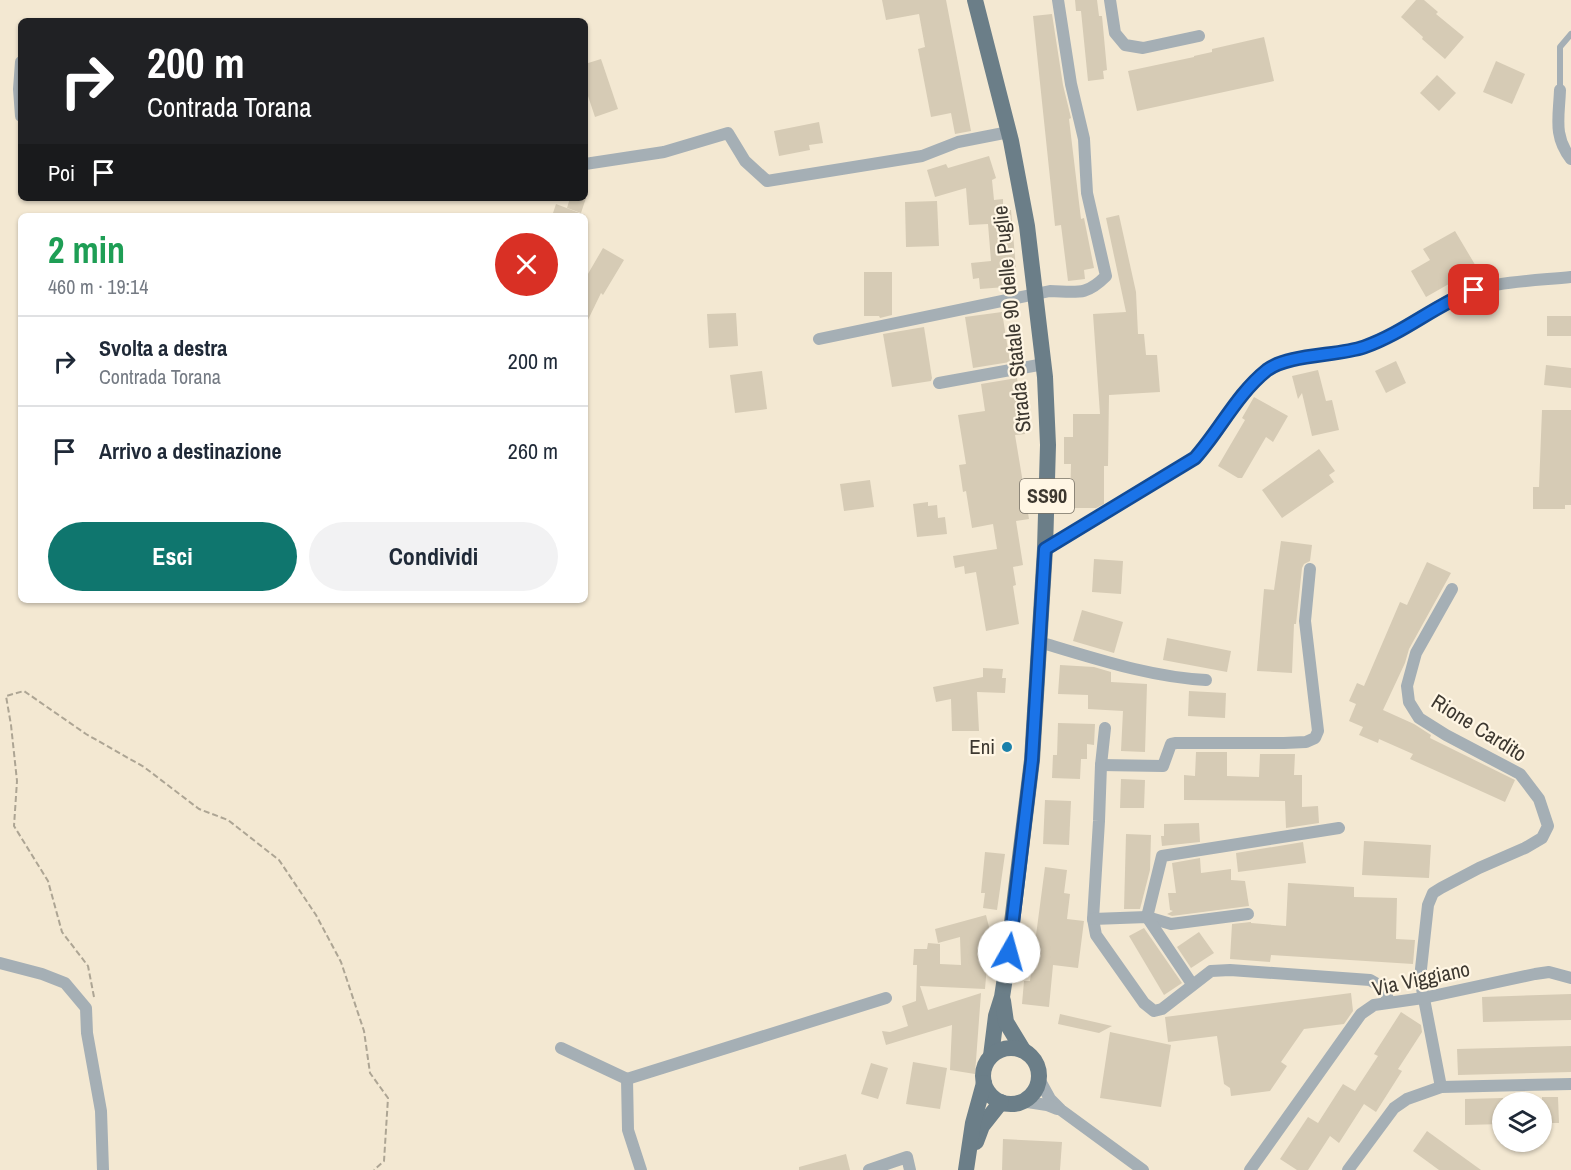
<!DOCTYPE html>
<html lang="it">
<head>
<meta charset="utf-8">
<style>
  body { margin:0; font-family:"Archivo Narrow",sans-serif; background:#f2f2f3; color:#1f2937; height:100vh; display:flex; flex-direction:column; font-size:22px; white-space:nowrap }
  * { box-sizing:border-box; margin:0 }
  p { font-size:20px; color:#747a83 }
  .icon { flex:none; width:33px; height:33px; fill:none; stroke:currentColor; stroke-width:2; stroke-linecap:round; stroke-linejoin:round }
  .map { position:relative; flex:1; overflow:hidden }
  .side { position:absolute; left:18px; top:213px; width:570px; height:390px; display:flex; flex-direction:column; background:#fff; border-radius:9px; box-shadow:0 2px 4px #0004 }
  .side>* { flex:none }
  .guide { position:absolute; left:18px; top:18px; width:570px; height:183px; border-radius:9px; box-shadow:0 2px 4px #0004; background:#202124; color:#fff; overflow:hidden }
  .controls { position:absolute; left:1492px; top:1092px; display:grid; gap:12px }
  .controls a { display:grid; place-items:center; width:60px; height:60px; border-radius:50%; background:#fff; box-shadow:0 2px 4px #0004; font-size:30px }
  .pin { position:absolute; display:grid; place-items:center; width:51px; height:51px; color:#fff; margin:-26px; border-radius:12px; box-shadow:0 3px 9px #0006 }
  .me { position:absolute; width:66px; margin:-33px; rotate:7deg; stroke-linejoin:round; filter:drop-shadow(0 0 4px #0008) }
  .turn { display:flex; align-items:center; gap:21px; height:126px; padding:0 30px; font-size:27px }
  .turn .icon { width:78px; height:78px; stroke-width:2.5 }
  .turn b { display:block; font-size:42px; line-height:51px }
  .then { display:flex; align-items:center; height:57px; padding:0 30px; background:#0003; gap:12px; font-size:22px }
  .round { display:grid; place-items:center; flex:none; width:63px; height:63px; border-radius:32px; background:#f2f2f3 }
  .overview { display:flex; align-items:center; justify-content:space-between; height:102px; padding:0 30px }
  h1 { font-size:36px; font-weight:700; line-height:45px; color:#1e9e55 }
  .cta { display:flex; gap:12px; margin-top:auto; padding:12px 30px }
  .cta a { flex:1; height:69px; border-radius:36px; background:#0f766e; color:#fff; font-size:24px; font-weight:700; line-height:69px; text-align:center }
  .cta a+a { background:#f2f2f3; color:#1f2937 }
  ul { padding:0; list-style:none }
  li { display:flex; align-items:center; gap:18px; height:90px; padding:0 30px; border-top:2px solid #e0e1e3 }
  li div { flex:1 }
  li b { display:block; font-size:22px }
  li em { font-style:normal }
  .map>svg:first-child { display:block }
</style>
</head>
<body>
<div class="map">
<svg width="1571" height="1170" viewBox="0 0 1571 1170">
  <rect width="100%" height="100%" fill="#f3e8d2"/>
  <g fill="#d6cbb5">
    <path d="M882,0H946L971,131L955,134L951,113L931,117L918,49L925,47L919,14L886,20Z"/>
    <path d="M1075,0H1097L1099,16H1102L1107,70L1103,71L1104,79L1088,81L1081,11H1076Z"/>
    <path d="M1416,0H1424L1438,12L1436,14L1464,37L1445,59L1422,39L1423,37L1401,17Z"/>
    <path d="M1052,14L1063,85L1071,118L1069,119L1081,219L1084,218L1094,268L1084,270L1085,279L1068,281L1061,225L1055,226L1033,16Z"/>
    <path d="M1264,37L1274,81L1137,111L1128,71L1194,57V56L1212,52V49Z"/>
    <path d="M601,59L618,109L595,117L585,87V64Z"/>
    <path d="M1496,61L1525,74L1512,104L1483,92Z"/>
    <path d="M1437,75L1456,93L1439,111L1420,93Z"/>
    <path d="M819,122L823,143L809,145L810,150L779,156L774,131Z"/>
    <path d="M989,156L996,178L992,180L994,200L1003,199V210H1011L1016,269H1013L1014,280H1004L1005,287L980,289L979,278L973,279L971,263L991,261L988,224L969,225L966,188L935,197L927,170L946,164L948,168Z"/>
    <path d="M570,198H586L581,213L567,208Z"/>
    <path d="M937,201L939,246L906,247L905,202Z"/>
    <path d="M556,204L585,215L584,216H552Z"/>
    <path d="M1119,215L1136,292L1138,334H1144L1146,355H1157L1160,392L1109,395L1108,466H1104V504L1096,508H1070L1071,464H1064V437H1073V414H1100L1093,314L1126,312L1106,218Z"/>
    <path d="M1455,231L1477,268L1426,297L1411,271L1430,260L1423,249Z"/>
    <path d="M603,248L624,260L603,295L601,293L585,326V279Z"/>
    <path d="M864,272H892V315L880,318L879,316H864Z"/>
    <path d="M1002,312L1010,362L973,368L965,317Z"/>
    <path d="M736,313L738,346L709,348L707,314Z"/>
    <rect x="1547" y="316" width="24" height="20"/>
    <path d="M924,327L932,378L931,381L892,387L883,334Z"/>
    <path d="M1396,361L1406,383L1386,393L1375,371Z"/>
    <path d="M1546,365L1571,368V388L1544,385Z"/>
    <path d="M1318,370L1326,401L1332,400L1339,430L1312,436L1302,393L1298,399L1292,376Z"/>
    <path d="M762,371L767,409L735,413L730,375Z"/>
    <path d="M1017,378L1025,434L1015,435L1029,519L1016,521L1023,565L1013,567L1016,585L1013,586L1019,624L986,631L976,572L965,574L964,566L955,568L953,556L997,549L993,524L972,528L966,491L963,492L959,465L966,464L958,415L985,411L981,384Z"/>
    <path d="M1254,397L1288,416L1273,442L1266,437L1242,478H1238L1218,466L1245,420L1242,418Z"/>
    <path d="M1542,410H1571V505H1565V509H1533V487H1539Z"/>
    <path d="M1319,449L1335,471L1329,475L1334,482L1282,518L1262,490Z"/>
    <path d="M870,480L874,507L844,511L840,484Z"/>
    <path d="M928,502V506L937,505L938,518L945,517L947,534L917,537L913,504Z"/>
    <path d="M1281,541L1312,545L1310,561L1304,564L1302,568L1296,624H1294L1292,673L1257,671L1264,589L1274,590Z"/>
    <path d="M1094,559L1123,561L1121,594L1092,592Z"/>
    <path d="M1427,562L1451,573L1409,649L1405,663L1383,710L1414,724L1431,735L1430,738L1515,780L1505,802L1410,759L1413,754L1379,739L1378,743L1359,735L1363,727L1349,721L1356,704L1349,701L1357,683L1364,686L1400,602L1407,605Z"/>
    <path d="M1082,610L1123,622L1114,653L1073,641Z"/>
    <path d="M1167,638L1231,651L1227,672L1163,660Z"/>
    <path d="M1060,665L1094,667L1111,672V682L1147,684L1145,752L1121,751L1123,711L1088,709V695L1058,694Z"/>
    <path d="M983,668L1003,669L1002,678H1006L1005,693L977,692L979,731H952L951,699L936,702L933,687L983,677Z"/>
    <path d="M1189,691L1226,693L1225,718L1188,716Z"/>
    <path d="M1058,723L1095,724L1094,745L1087,744V759H1081L1080,779L1052,778L1053,755H1057Z"/>
    <path d="M1196,752H1227V776L1259,777L1260,754H1295L1294,775H1302V807L1318,806L1319,823L1286,828L1285,801L1184,800V775L1195,776Z"/>
    <path d="M1121,779L1145,780L1144,808H1120Z"/>
    <path d="M1045,800L1071,801L1069,845L1043,844Z"/>
    <path d="M1199,823L1200,842L1162,846L1161,836H1164V824Z"/>
    <path d="M1126,834L1151,835L1150,870L1140,909H1124Z"/>
    <path d="M1364,841L1431,845L1429,878L1362,875Z"/>
    <path d="M1303,842L1306,863L1238,872L1236,853Z"/>
    <path d="M985,852L1005,854L997,910L983,908L985,893H981Z"/>
    <path d="M1200,858L1201,873L1231,869V880L1245,881L1249,906L1172,916L1167,914L1173,911L1170,910L1168,893H1176L1172,863Z"/>
    <path d="M1045,867L1067,870L1064,893L1070,894L1067,919L1084,921L1078,968L1053,965L1049,1007L1022,1004L1024,981H1030Z"/>
    <path d="M1288,883L1354,887V897L1397,898L1396,939L1415,940L1413,964L1271,955L1270,962L1230,959L1232,924L1251,922V923L1286,926Z"/>
    <path d="M986,915L991,935L992,965H987L985,989L920,986L928,1010L981,993L975,1074L950,1070L952,1025L886,1045L882,1031L890,1032L908,1026L902,1006L916,1001L917,965H913L914,949H927L928,943L940,944V964L961,965L960,937L938,943L935,929Z"/>
    <path d="M1144,928L1182,983L1164,995L1129,936Z"/>
    <path d="M1199,932L1214,953L1191,968L1177,947Z"/>
    <path d="M1351,993L1353,1011L1344,1024L1304,1029L1281,1062L1287,1066L1270,1091L1231,1096L1230,1088L1224,1084L1217,1036L1168,1042L1165,1017Z"/>
    <path d="M1571,994V1020L1483,1022L1482,997Z"/>
    <path d="M1401,1012L1421,1025L1422,1032L1398,1069L1402,1071L1376,1112L1364,1104L1339,1143L1330,1136L1308,1170H1297L1280,1159L1308,1117L1318,1123L1343,1084L1355,1091L1378,1056L1374,1054Z"/>
    <path d="M1060,1014L1112,1026L1099,1033L1058,1024Z"/>
    <path d="M1110,1032L1171,1045L1161,1107L1100,1098Z"/>
    <path d="M1571,1046V1072L1458,1075L1457,1049Z"/>
    <path d="M913,1062L947,1068L940,1109L906,1104Z"/>
    <path d="M871,1063L888,1068L878,1099L861,1094Z"/>
    <path d="M1542,1097H1558L1559,1123H1542Z"/>
    <path d="M1503,1098V1124L1465,1125V1099Z"/>
    <path d="M1427,1131L1481,1170H1439L1413,1151Z"/>
    <path d="M1003,1139L1062,1142L1060,1170H1002Z"/>
    <path d="M846,1154L850,1170H799V1167Z"/>
  </g>
  <g fill="none" stroke-linecap="round" stroke-linejoin="round">
    <path stroke="#ada594" stroke-width="2" stroke-dasharray="6 3" stroke-linecap="butt" d="M94,997L88,966L62,932L48,881L14,826L17,781L11,725L6,696L24,691L86,734L144,767L199,809L228,820L279,860L316,915L341,962L364,1031L370,1073L388,1098L384,1161L374,1170"/>
    <path stroke="#a5afb5" stroke-width="6" d="M1560,90V47L1571,34"/>
    <g stroke="#a5afb5" stroke-width="12">
      <path d="M1110,0L1115,33L1125,45L1143,48L1199,36"/>
      <path d="M21,62L19,89L21,116"/>
      <path d="M1560,90C1559,117 1553,136 1571,159"/>
      <path d="M585,164L664,152L728,133L745,161L767,181L922,156L958,142L1009,132"/>
      <path d="M819,339L1050,291C1078,292 1086,296 1106,276L1087,193L1084,139L1071,84L1058,0"/>
      <path d="M939,383L1044,364"/>
      <path d="M1045,549L1195,458C1201,451 1208,445 1213,438C1230,415 1244,383 1270,368C1295,354 1336,356 1363,347C1396,337 1422,315 1451,299C1486,281 1532,281 1571,277"/>
      <path d="M1039,642C1094,658 1149,677 1206,680"/>
      <path d="M1105,728L1101,765L1099,821L1093,919L1096,935L1144,1003L1154,1011L1162,1009L1211,971L1230,970L1370,980L1384,988L1389,1002"/>
      <path d="M1101,765L1163,766L1171,744L1176,743H1284L1306,742L1315,738L1318,731L1305,621L1310,569"/>
      <path d="M1093,919L1147,917L1171,924L1248,914"/>
      <path d="M0,963L42,974L65,983L86,1008L87,1033L101,1111L103,1170"/>
      <path d="M1192,984L1147,917L1162,856L1339,828"/>
      <path d="M561,1048L627,1079L628,1130L641,1170"/>
      <path d="M627,1079L886,998"/>
      <path d="M1039,1079L1050,1099L1061,1110L1143,1170"/>
      <path d="M1441,1087L1420,978L1428,905L1433,893L1441,888L1479,868L1525,848L1542,838L1548,826L1539,799L1520,774L1446,735L1419,718L1409,702L1407,686L1416,653L1452,589"/>
      <path d="M1021,1101L1047,1105L1057,1109"/>
      <path d="M869,1170L907,1157L910,1170"/>
      <path d="M1250,1170L1361,1014L1374,1005L1423,998L1535,974L1549,972L1571,978"/>
      <path d="M1348,1170L1394,1108L1407,1099L1441,1087L1571,1084"/>
    </g>
    <g stroke="#6b7e88" stroke-width="16">
      <path d="M975,0L1011,141L1027,226L1045,377L1048,445L1045,549L1032,760L1006,971L1002,997L996,1016L991,1056"/>
      <path d="M1003,1001L1006,1022L1023,1050"/>
      <circle cx="1011" cy="1076" r="28"/>
      <path d="M976,1142L982,1126L1001,1102"/>
      <path d="M966,1170L973,1123L984,1083"/>
    </g>
  </g>
  <g fill="none" stroke-linecap="round" stroke-linejoin="round">
    <defs>
      <path id="route" d="M1009,952L1032,760L1045,549L1195,458C1220,430 1237,394 1267,370C1288,354 1338,356 1364,347C1404,333 1435,305 1474,290"/>
    </defs>
    <use href="#route" stroke="#114b97" stroke-width="15"/>
    <use href="#route" stroke="#1a73e8" stroke-width="10"/>
  </g>
  <circle fill="#1b81ab" stroke="#fff6e4" stroke-width="2" cx="1007" cy="747" r="6"/>
  <g text-anchor="middle" stroke-width="4.5" stroke-linejoin="round" paint-order="stroke">
    <rect fill="#fff6e4" stroke="#777166" stroke-width="1.5" x="1020" y="479" width="54" height="34" rx="4.5"/>
    <g font-size="20" font-weight="bold" fill="#3d3830">
      <text x="1047" y="503">SS90</text>
    </g>
    <g font-size="21" fill="#3d3830" stroke="#fff6e4">
      <text transform="translate(1012 319) rotate(-96)" y="7">Strada Statale 90 delle Puglie</text>
      <text transform="translate(1479 728) rotate(32)" y="7">Rione Cardito</text>
      <text transform="translate(1421 979) rotate(-12)" y="7">Via Viggiano</text>
    </g>
    <g font-size="21" fill="#3d3830" stroke="#fff6e4" text-anchor="end">
      <text x="995" y="754">Eni</text>
    </g>
  </g>
</svg>
<div class="controls">
<a><svg class="icon" aria-label="layers" viewBox="0 0 24 24"><path d="M12 4l9 5-9 5-9-5zM3 14l9 5 9-5"/></svg></a>
</div>
<div class="pin" style="left:1474px;top:290px;background:#d93025"><svg class="icon" aria-label="arrive" viewBox="0 0 24 24"><path d="M6 21V4h12l-3 4 3 4H6"/></svg></div>
<svg class="me" style="left:1009px;top:952px" viewBox="-20 -20 40 40"><circle r="19" fill="#fff"/><path d="M0-13L10 11 0 6-10 11z" fill="#1a73e8"/></svg>
<div class="guide">
<div class="turn"><svg class="icon" aria-label="right" viewBox="0 0 24 24"><path d="M7 20v-9h11M14 6l5 5-5 5"/></svg><div><b>200 m</b>Contrada Torana</div></div>
<div class="then">Poi<svg class="icon" aria-label="arrive" viewBox="0 0 24 24"><path d="M6 21V4h12l-3 4 3 4H6"/></svg></div>
</div>
<section class="side">
<div class="overview"><div><h1>2 min</h1><p>460 m · 19:14</p></div><a class="round" style="background:#d93025;color:#fff"><svg class="icon" aria-label="close" viewBox="0 0 24 24"><path d="M6 6l12 12M18 6L6 18"/></svg></a></div>
<ul>
<li><svg class="icon" aria-label="right" viewBox="0 0 24 24"><path d="M7 20v-9h11M14 6l5 5-5 5"/></svg><div><b>Svolta a destra</b><p>Contrada Torana</p></div><em>200 m</em></li>
<li><svg class="icon" aria-label="arrive" viewBox="0 0 24 24"><path d="M6 21V4h12l-3 4 3 4H6"/></svg><div><b>Arrivo a destinazione</b></div><em>260 m</em></li>
</ul>
<div class="cta"><a>Esci</a><a>Condividi</a></div>
</section>
</div>
</body>
</html>
